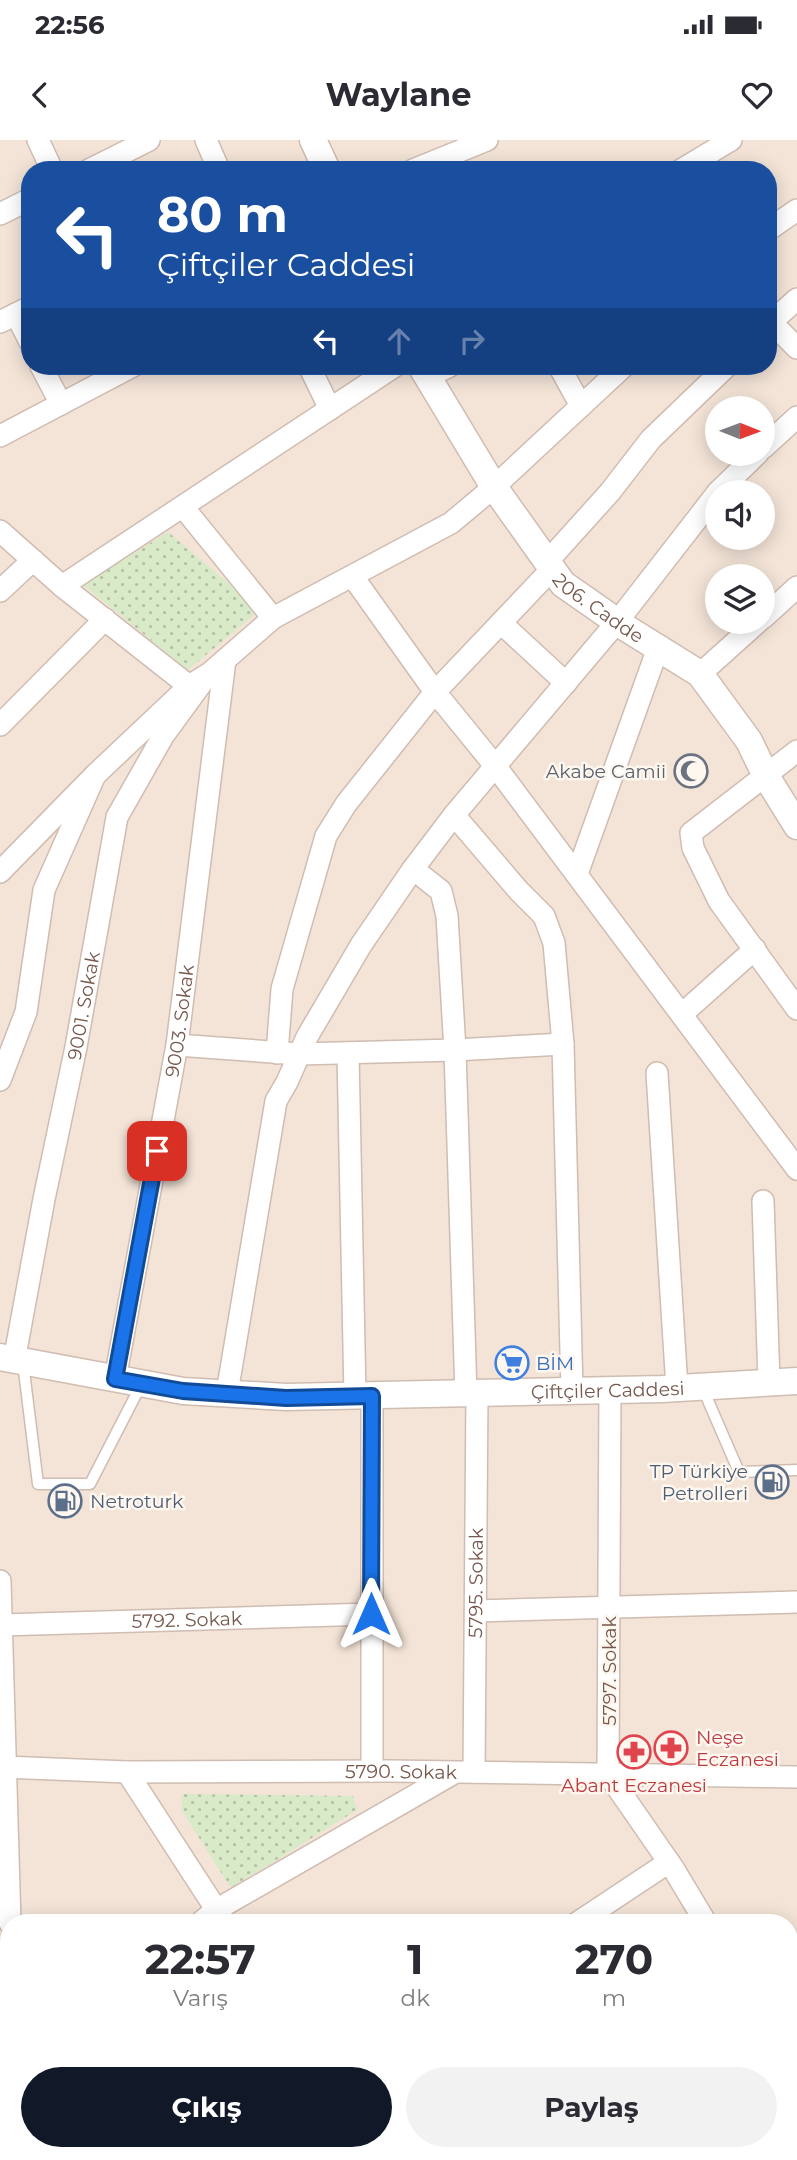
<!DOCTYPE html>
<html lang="tr">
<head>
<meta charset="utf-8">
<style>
  body { margin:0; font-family:Montserrat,sans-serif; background:#f2f2f3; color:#2b2b33; height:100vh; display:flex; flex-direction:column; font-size:26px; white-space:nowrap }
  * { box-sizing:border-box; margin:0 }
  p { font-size:23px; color:#7c7c81 }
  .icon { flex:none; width:38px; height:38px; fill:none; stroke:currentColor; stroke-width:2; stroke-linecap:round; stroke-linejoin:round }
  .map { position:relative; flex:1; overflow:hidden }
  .sheet { position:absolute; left:0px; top:1774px; width:798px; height:247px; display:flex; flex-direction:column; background:#fff; border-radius:28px 28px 0 0; box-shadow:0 4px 18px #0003 }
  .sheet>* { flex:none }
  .guide { position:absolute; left:21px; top:21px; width:756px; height:214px; border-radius:28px; box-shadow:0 4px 18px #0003; background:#1a4fa0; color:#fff; overflow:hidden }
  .needle { width:46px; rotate:91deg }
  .buttons { position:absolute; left:705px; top:256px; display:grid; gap:14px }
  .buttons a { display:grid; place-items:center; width:70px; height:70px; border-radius:50%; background:#fff; box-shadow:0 4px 18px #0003; font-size:35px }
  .pin { position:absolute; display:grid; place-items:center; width:60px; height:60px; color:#fff; margin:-30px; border-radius:14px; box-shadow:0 4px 10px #0006 }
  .me { position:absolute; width:77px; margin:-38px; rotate:0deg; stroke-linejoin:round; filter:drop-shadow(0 0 5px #0008) }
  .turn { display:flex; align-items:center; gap:24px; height:147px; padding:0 21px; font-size:32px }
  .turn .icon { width:91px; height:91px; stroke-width:2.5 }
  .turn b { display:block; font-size:49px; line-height:60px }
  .lanes { display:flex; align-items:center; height:66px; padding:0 21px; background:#0003; justify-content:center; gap:35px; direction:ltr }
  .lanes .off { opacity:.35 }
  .eta { display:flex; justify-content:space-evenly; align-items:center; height:119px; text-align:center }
  .eta b { font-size:42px; font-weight:700; line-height:49px }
  .action { display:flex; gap:14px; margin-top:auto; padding:14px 21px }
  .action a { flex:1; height:80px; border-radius:42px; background:#111827; color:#fff; font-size:28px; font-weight:700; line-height:80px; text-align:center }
  .action a+a { background:#f2f2f3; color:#2b2b33 }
  .status { display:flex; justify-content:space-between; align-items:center; height:49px; padding:0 35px; background:#fff; direction:ltr }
  .status svg { height:19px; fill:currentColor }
  header { display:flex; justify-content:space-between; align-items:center; height:91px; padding:0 21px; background:#fff; font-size:32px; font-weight:700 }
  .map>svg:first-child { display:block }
</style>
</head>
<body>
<div class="status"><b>22:56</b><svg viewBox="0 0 49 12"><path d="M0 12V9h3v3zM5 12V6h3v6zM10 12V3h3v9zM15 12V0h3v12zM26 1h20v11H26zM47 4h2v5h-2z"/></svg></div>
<header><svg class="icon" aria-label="back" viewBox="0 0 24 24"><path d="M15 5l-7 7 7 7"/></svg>Waylane<svg class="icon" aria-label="heart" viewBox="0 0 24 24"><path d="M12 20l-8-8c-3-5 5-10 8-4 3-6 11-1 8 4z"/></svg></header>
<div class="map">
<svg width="797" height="2020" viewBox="0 0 797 2020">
  <defs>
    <pattern id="grass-dots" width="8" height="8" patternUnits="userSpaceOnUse" patternTransform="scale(1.75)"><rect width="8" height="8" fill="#d8eac7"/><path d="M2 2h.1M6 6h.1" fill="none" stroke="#b4c0a4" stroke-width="1.8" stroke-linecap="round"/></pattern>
  </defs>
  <rect width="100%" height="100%" fill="#fcf3e9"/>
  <path fill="#f3e4d7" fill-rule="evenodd" d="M0,0H797V2020H0ZM30,30H768V226H30ZM718,268H763V313H718ZM718,352H763V397H718ZM718,436H763V481H718ZM9,1783H789V2012H9Z"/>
  <g fill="url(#grass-dots)">
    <path d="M168,392L260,470L188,530L83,445Z"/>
    <path d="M182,1654L353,1656L357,1670L231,1748L182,1671Z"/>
  </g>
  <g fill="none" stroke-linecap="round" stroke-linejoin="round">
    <defs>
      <g id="service">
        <path d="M23,1223L38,1344H90L142,1243"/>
        <path d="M703,1249L739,1332L797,1330"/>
      </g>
      <g id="minor">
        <path d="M38,0L52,30"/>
        <path d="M206,0L219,30"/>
        <path d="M89,30L149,0"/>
        <path d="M413,30L487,0"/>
        <path d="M681,30L731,0"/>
        <path d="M0,74L30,59"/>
        <path d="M768,90L797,70"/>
        <path d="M16,174L30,202"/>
        <path d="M0,182L30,167"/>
        <path d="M771,182L797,208"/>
        <path d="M768,185L797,159"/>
        <path d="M41,226L61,264"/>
        <path d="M309,226L330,269"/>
        <path d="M559,226L581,266"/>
        <path d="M427,237L450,226"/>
        <path d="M0,296L133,226"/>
        <path d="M763,308L797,277"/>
        <path d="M718,352L758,313"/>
        <path d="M183,367L273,478"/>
        <path d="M0,391L62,446L189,546L210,533L273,478L451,383L494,347L624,226"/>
        <path d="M546,423L610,352L651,299L727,226"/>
        <path d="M353,437L435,552L496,627L797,1029"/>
        <path d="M62,446L395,226"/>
        <path d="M0,451L33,420"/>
        <path d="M763,478L797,447"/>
        <path d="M501,483L566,543"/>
        <path d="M700,534L759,481"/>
        <path d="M0,585L105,479"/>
        <path d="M797,611L691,693L693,708L719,761L797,869"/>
        <path d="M454,675L519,751L544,776L554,803L563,904L572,1251"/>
        <path d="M413,729L441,751L447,776L455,910L466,1254"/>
        <path d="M0,732L95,635L183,552"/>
        <path d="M577,734L658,508"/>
        <path d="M682,874L755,809"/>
        <path d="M177,905L299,914L455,910L563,904"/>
        <path d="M277,913L282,849L326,696L346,664L435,552L551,430"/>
        <path d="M348,913L355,1256"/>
        <path d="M657,933L677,1248"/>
        <path d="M0,940L26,872L44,750L95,635"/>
        <path d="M763,1061L769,1242"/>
        <path id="s1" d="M14,1221L44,1059L76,907L117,677L163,596L206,537"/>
        <path id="s2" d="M115,1239L177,905L225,520"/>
        <path d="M610,1250L608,1634L673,1728L706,1783"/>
        <path d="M227,1253L276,961L287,942L307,897L361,805L413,729L454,675L617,482L718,352"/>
        <path d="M0,1441L10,1783"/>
        <path d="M476,1471L797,1462"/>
        <path id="s3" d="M1,1485L371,1474"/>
        <path id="s4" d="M4,1627L127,1632L390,1631L797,1637"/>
        <path d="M372,1631V1256"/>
        <path d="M127,1632L225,1783"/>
        <path id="s5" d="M474,1632L477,1253"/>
        <path d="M200,1783L216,1770L454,1633"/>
        <path d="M577,1783L669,1722"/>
        <path d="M789,1888H797"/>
        <path d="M9,1937L7,2013L12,2020"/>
        <path d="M789,1968L797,2007"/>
        <path d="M373,2012L378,2020"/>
        <path d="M520,2020L534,2012"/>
      </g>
      <g id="tertiary">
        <path d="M313,0L327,30"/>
        <path id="s6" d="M421,226L494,347L563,444L626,488L700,534L749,601L766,636L797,686"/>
        <path id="s7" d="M0,1217L183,1251L286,1257L662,1249L797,1241"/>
      </g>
    </defs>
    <use href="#service" stroke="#d0bcb1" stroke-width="13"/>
    <use href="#minor" stroke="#d0bcb1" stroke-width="24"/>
    <use href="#tertiary" stroke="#d0bcb1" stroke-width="29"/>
    <use href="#service" stroke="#fff" stroke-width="10"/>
    <use href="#minor" stroke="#fff" stroke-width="21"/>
    <use href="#tertiary" stroke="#fff" stroke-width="26"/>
  </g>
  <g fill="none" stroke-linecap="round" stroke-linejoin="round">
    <defs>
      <path id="route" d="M157,1011L115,1239L183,1251L286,1258L372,1256L371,1474"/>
    </defs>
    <use href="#route" stroke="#114b97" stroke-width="18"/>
    <use href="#route" stroke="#1a73e8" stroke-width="12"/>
  </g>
  <defs>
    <symbol id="mosque-ring" viewBox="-11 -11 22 22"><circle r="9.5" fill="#fef7ef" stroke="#6b7280" stroke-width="1.5"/><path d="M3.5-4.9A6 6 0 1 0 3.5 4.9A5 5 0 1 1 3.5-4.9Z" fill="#6b7280"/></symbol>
    <symbol id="supermarket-ring" viewBox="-11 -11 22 22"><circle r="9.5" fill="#fef7ef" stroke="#3f7fe0" stroke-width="1.5"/><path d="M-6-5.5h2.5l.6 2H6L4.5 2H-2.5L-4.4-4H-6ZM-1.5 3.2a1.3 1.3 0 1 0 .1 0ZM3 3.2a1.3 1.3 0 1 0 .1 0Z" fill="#3f7fe0"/></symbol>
    <symbol id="fuel-ring" viewBox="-11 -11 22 22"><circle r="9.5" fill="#fef7ef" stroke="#5c6f8a" stroke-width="1.5"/><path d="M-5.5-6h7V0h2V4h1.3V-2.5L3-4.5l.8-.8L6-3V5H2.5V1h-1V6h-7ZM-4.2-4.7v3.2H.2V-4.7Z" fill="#5c6f8a"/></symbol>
    <symbol id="pharmacy-ring" viewBox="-11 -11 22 22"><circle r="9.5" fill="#fef7ef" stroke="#e0444e" stroke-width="1.5"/><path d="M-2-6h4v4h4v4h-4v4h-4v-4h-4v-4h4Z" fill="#e0444e"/></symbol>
  </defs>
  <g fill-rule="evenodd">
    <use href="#mosque-ring" x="672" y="612" width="38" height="38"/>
    <use href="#supermarket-ring" x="493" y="1204" width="38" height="38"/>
    <use href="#fuel-ring" x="753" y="1323" width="38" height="38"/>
    <use href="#fuel-ring" x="46" y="1342" width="38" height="38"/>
    <use href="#pharmacy-ring" x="652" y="1589" width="38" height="38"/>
    <use href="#pharmacy-ring" x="615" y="1593" width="38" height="38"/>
  </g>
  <g text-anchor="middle" stroke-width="5" stroke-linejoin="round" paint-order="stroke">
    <g font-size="19" fill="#76584d" stroke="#fef7ef">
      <text dy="7" stroke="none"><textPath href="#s6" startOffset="303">206. Cadde</textPath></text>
      <text dy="7" stroke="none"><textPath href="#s1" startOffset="362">9001. Sokak</textPath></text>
      <text dy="7" stroke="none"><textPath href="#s2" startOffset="364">9003. Sokak</textPath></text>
      <text dy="7" stroke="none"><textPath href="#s7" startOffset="611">Çiftçiler Caddesi</textPath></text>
      <text dy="7" stroke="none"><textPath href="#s5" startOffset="189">5795. Sokak</textPath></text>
      <text dy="7" stroke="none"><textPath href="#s3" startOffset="186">5792. Sokak</textPath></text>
      <text transform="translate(609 1531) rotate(-90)" y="7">5797. Sokak</text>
      <text dy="7" stroke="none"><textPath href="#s4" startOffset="397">5790. Sokak</textPath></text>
    </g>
    <g font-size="19" fill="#5b616d" stroke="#fef7ef" text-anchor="end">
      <text x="666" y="638">Akabe Camii</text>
    </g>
    <g font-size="19" fill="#366cbe" stroke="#fef7ef" text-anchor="start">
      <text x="536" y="1230">BİM</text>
    </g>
    <g font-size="19" fill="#4e5e75" stroke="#fef7ef" text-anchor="end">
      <text x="748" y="1338">TP Türkiye<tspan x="748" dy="22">Petrolleri</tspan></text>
      <text x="90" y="1368" text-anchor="start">Netroturk</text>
    </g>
    <g font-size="19" fill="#be3a42" stroke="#fef7ef" text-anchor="start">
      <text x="696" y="1604">Neşe<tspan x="696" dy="22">Eczanesi</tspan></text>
      <text x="634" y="1652" text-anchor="middle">Abant Eczanesi</text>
    </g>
  </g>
</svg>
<div class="buttons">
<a><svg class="needle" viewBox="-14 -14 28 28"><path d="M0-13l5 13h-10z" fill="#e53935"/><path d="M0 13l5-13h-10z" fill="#7c7c81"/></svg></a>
<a><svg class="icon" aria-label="sound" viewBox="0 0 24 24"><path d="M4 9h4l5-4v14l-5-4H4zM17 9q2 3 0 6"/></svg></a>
<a><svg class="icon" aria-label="layers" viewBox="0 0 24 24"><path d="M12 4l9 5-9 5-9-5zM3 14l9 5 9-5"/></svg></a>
</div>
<div class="pin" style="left:157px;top:1011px;background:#d93025"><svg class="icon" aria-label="arrive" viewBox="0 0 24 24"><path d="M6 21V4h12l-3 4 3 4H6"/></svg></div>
<svg class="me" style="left:371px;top:1474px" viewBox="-20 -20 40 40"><path d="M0-17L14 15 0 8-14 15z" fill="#1a73e8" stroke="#fff" stroke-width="4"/></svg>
<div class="guide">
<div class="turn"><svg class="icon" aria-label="left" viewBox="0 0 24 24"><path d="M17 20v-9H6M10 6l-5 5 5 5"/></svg><div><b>80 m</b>Çiftçiler Caddesi</div></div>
<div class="lanes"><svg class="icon" aria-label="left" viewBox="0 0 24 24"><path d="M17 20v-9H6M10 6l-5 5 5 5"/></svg><svg class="icon off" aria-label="ahead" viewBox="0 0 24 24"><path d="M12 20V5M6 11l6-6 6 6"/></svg><svg class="icon off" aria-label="right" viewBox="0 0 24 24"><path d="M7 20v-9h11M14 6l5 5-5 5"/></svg></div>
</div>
<section class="sheet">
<div class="eta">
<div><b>22:57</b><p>Varış</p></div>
<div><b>1</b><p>dk</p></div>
<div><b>270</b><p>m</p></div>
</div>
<div class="action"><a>Çıkış</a><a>Paylaş</a></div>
</section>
</div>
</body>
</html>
